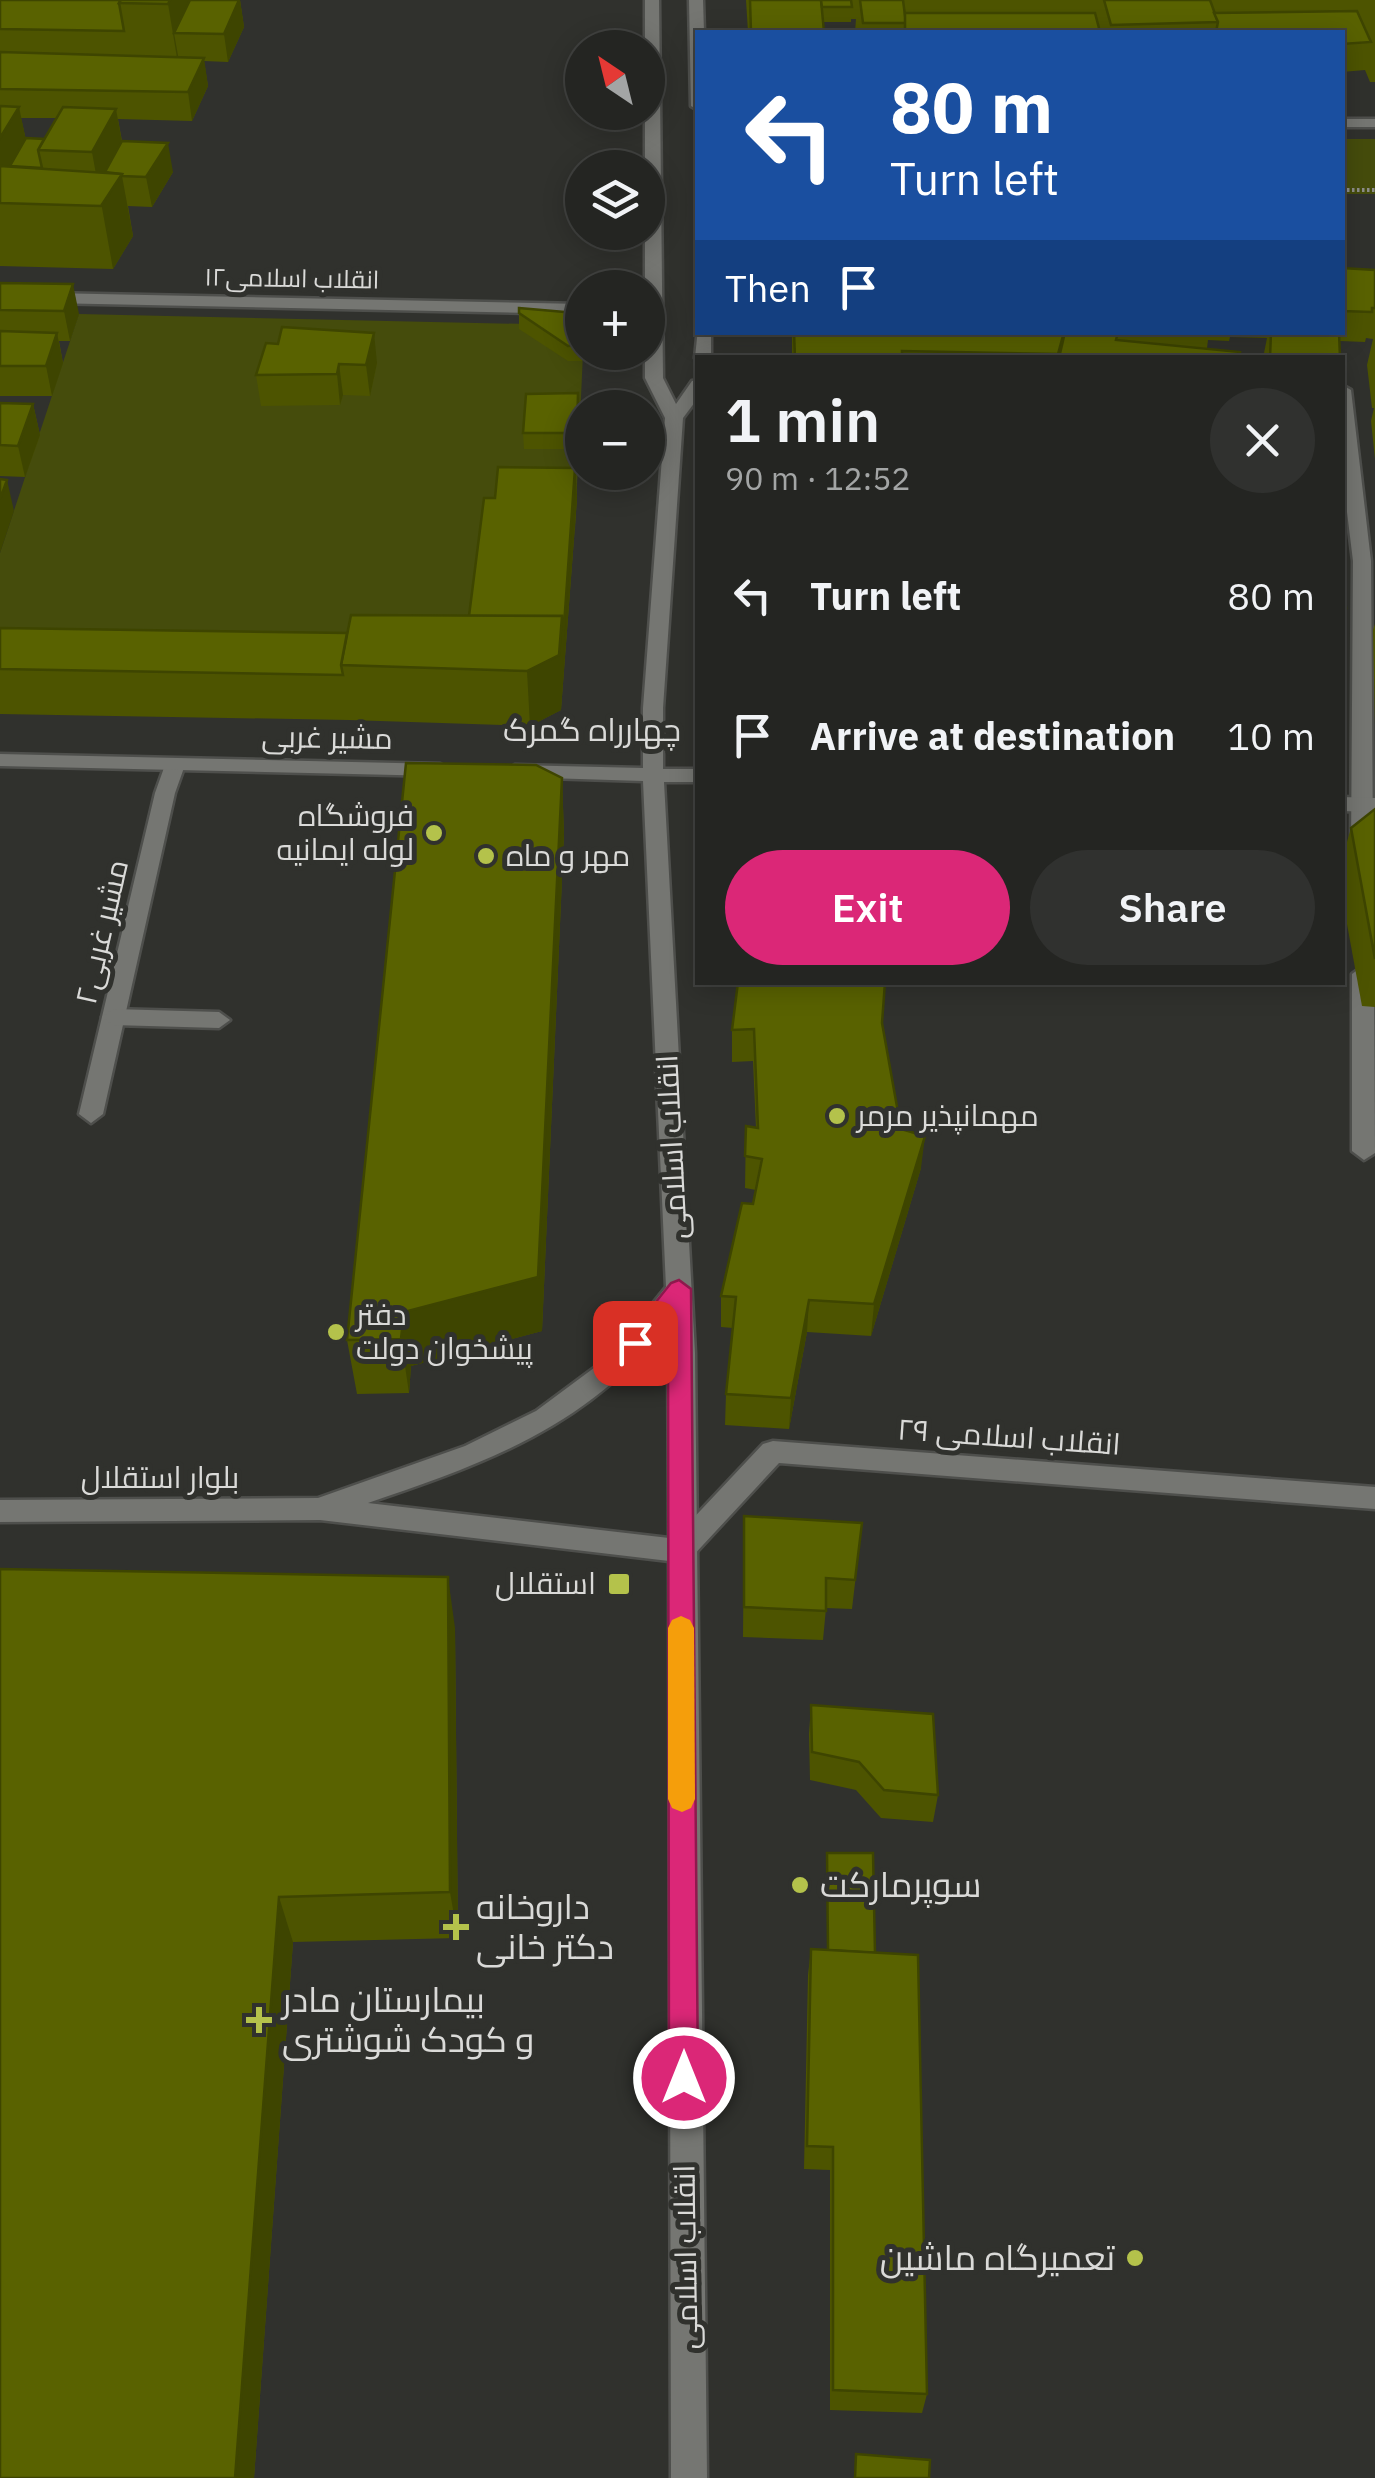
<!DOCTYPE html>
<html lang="en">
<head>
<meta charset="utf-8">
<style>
  body { margin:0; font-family:"IBM Plex Sans",Cairo,sans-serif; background:#30312f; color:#f1f3f6; height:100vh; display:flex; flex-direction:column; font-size:38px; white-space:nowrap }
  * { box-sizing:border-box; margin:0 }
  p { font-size:32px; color:#a3a5a5 }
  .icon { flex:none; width:55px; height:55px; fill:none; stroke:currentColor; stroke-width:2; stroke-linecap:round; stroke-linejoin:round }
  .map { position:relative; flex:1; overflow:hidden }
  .drawer { position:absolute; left:695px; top:355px; width:650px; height:630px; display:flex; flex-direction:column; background:#242522; border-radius:0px; box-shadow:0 5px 25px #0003,0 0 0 2px #414240 }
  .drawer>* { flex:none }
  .guide { position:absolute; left:695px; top:30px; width:650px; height:305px; border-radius:0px; box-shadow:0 5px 25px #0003,0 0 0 2px #414240; background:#1a4fa0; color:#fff; overflow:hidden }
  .needle { width:65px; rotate:325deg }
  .buttons { position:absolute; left:565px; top:30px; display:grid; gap:20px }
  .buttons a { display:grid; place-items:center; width:100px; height:100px; border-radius:50%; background:#242522; box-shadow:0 5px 25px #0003,0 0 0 2px #414240; font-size:50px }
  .pin { position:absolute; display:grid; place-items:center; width:85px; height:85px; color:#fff; margin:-42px; border-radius:20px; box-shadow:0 5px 15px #0006 }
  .me { position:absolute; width:110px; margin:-55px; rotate:0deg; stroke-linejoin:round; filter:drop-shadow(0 0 8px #0008) }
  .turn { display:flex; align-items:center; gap:35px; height:210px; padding:0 30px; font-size:45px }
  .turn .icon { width:130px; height:130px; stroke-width:2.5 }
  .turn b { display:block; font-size:70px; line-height:85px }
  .then { display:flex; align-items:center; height:95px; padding:0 30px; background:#0003; gap:20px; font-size:38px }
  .round { display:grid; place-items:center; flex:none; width:105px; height:105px; border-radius:52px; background:#30312f }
  .overview { display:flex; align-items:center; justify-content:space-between; height:170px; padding:0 30px }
  h1 { font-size:60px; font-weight:600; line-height:75px }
  .action { display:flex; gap:20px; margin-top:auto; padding:20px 30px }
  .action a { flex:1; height:115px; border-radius:60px; background:#db2777; color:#fff; font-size:40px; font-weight:600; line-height:115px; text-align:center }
  .action a+a { background:#30312f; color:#f1f3f6 }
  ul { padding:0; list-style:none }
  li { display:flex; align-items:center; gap:30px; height:140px; padding:0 30px }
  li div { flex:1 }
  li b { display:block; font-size:38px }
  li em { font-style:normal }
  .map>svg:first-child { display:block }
</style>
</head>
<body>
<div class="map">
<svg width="1375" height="2478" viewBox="0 0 1375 2478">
  <rect width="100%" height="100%" fill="#30312d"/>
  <g fill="#454c0c">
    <path d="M1342,139H1375V194H1343Z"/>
    <path d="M79,314L571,325L583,353L575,530H487L469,671L0,673V553Z"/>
  </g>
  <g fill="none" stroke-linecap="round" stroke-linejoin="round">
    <defs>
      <path id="service" d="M175,759L185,765L175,793L103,1114L91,1123L79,1114L155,793L165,765Z"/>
      <g id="minor">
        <rect x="1342" y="119" width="33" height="8"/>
        <path d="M0,292L582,304V314L0,302Z"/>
        <path d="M1342,385L1351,390L1371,561L1373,849L1362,856L1351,849L1353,561L1342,471Z"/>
        <path d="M1363,966L1374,974L1375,1153L1364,1160L1352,1151V974Z"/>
        <path d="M113,1009L219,1012L230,1020L219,1028L113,1025L102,1017Z"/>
        <path d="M773,1441L1375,1487V1509L779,1463L690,1559L680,1563L670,1559L666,1551L670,1543L763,1444Z"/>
      </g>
      <g id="secondary">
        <path d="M645,0H659L663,378L676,404L692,381L698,380V398L683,418L663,708V769H698V782H664L695,1353L707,2478H671L669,1561L320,1520L0,1522V1500L318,1498L465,1446L536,1411L610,1356L666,1287L643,781L515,777L505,771L515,765L643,768V708L665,418L645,378ZM668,1323L669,1538L368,1503C486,1463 590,1426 668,1323Z"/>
        <path d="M689,0H703L704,32H698V110L691,106Z"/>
        <path d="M698,328V332H711V358H698V362L695,358Z"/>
        <path d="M0,754L440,764L450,770L440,776L0,766Z"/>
        <path d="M1342,797L1375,798V812L1342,811Z"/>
      </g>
    </defs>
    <use href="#service" stroke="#4e4f4c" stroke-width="5"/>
    <use href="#minor" stroke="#4e4f4c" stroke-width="5"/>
    <use href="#secondary" stroke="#4e4f4c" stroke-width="5"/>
    <path stroke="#8d8d8a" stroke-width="4" stroke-dasharray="2.5 2.5" stroke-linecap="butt" d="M1342,190H1375"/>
    <use href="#service" fill="#757672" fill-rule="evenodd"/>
    <use href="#minor" fill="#757672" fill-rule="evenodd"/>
    <use href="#secondary" fill="#757672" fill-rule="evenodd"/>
  </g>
  <g fill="#4d5400" fill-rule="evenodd">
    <path d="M0,0H240L244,27L228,62L204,61L208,86L192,121L118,119L122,141L173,172L152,207L128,206L133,236L113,269L0,266ZM21,118H56L44,139L26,140Z"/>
    <path d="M746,0H1375V82H1370L1365,70L1342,72V32H855L856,19H851V22H823L824,32H748Z"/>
    <path d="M1342,268L1375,270V459L1371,421L1374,408H1372L1367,365L1373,339L1366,338L1365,342L1340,341V358H1263L1267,338L1230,337L1229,341L1208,340L1207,348L1239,358H792V332H1342Z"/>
    <path d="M0,283L79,314L70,341H59L63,363L52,396H0Z"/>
    <path d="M519,313L582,317V361H568L519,329Z"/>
    <path d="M266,343L377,363L370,396L343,395L340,405L261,406L256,375Z"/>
    <path d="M578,393V449H524L523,433Z"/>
    <path d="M0,403L33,404L40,435L25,477L0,476Z"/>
    <path d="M575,468L577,499L561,710L530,726L349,720L0,714V628L347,633L469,616L495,498Z"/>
    <path d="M1375,624V725L1373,630Z"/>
    <path d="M562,778L564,834L542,1331L411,1366L409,1393L357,1394L347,1340Z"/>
    <path d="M1375,809V1007L1362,1006L1342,897V859L1351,828Z"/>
    <path d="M882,1023L901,1129L921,1168L871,1336L807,1332L789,1429L725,1425L726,1394L733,1328L721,1327V1296L753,1204L756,1190L745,1188L746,1126L756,1128L753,1061L732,1062V1030Z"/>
    <path d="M744,1516L862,1523L852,1609L826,1608L823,1640L743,1637Z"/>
    <path d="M0,1569L455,1628L458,1938L293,1942L254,2478H0Z"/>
    <path d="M811,1705L938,1795L933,1822L881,1818L856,1790L810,1780L809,1734Z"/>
    <path d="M827,1853L875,1953L927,2394L922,2413L830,2410V2170L804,2169L808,1975L811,1949L827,1950Z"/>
  </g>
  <g fill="#3e4500">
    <path d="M170,0H192L174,33L179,61L178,64L168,4Z"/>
    <path d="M240,0L244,27L228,62L224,34Z"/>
    <path d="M204,58L208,86L192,121L188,92Z"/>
    <path d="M19,107L32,169L0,174V138Z"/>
    <path d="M116,109L127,170L122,176L133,236L113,269L92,152Z"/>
    <path d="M168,143L173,172L152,207L146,177Z"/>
    <path d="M73,284L79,314L70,341L64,311Z"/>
    <path d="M57,333L63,363L52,396L46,366Z"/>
    <path d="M374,333L377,363L370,396L366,365Z"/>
    <path d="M339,364L343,395L340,405L337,374Z"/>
    <path d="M33,404L40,435L25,477L18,446Z"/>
    <path d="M575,468L577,499L561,710L530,726L527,671Z"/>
    <path d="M7,480L14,511L0,553V499Z"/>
    <path d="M562,778L564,834L542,1331L411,1366L409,1393L401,1339L404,1312Z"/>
    <path d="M925,1136L921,1168L871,1336L874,1304Z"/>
    <path d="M809,1300L807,1332L789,1429L791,1398Z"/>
    <path d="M448,1577L455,1628L458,1938L450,1892Z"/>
    <path d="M279,1897L293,1942L254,2478H235Z"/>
  </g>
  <g fill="#596200" stroke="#3e4500" stroke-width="2.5">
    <path d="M0,0H121L119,3L124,31L0,29Z"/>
    <path d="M121,0H170L168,4L119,3Z"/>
    <path d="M190,0H239L224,34L174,33Z"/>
    <path d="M750,0H821L824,32H751Z"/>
    <path d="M821,0H851L852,7H822Z"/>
    <path d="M860,0H903L906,23H863Z"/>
    <path d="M1104,0H1210L1218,22L1111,25Z"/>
    <path d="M1357,11L1371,42L1342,44V32H1216L1218,22L1214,13Z"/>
    <path d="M905,13H1095L1100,32H905Z"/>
    <path d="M0,52L204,58L188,92L0,89Z"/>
    <path d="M0,106L19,107L0,138Z"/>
    <path d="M63,107L116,109L92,152L38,150Z"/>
    <path d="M26,138L44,139L38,150L42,168L10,166Z"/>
    <path d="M122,141L168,143L146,177L122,176V174L105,172Z"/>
    <path d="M0,166L122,174L101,206L0,203Z"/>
    <path d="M1342,268L1375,270V308H1372V312L1342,311Z"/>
    <path d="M0,283L73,284L64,311L0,310Z"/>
    <path d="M519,308L576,313L582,317V345L568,346L519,313Z"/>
    <path d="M282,327L374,333L366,365L339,364L337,374L256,375L266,343L278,344Z"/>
    <path d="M0,331L57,333L46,366H0Z"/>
    <path d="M794,332H1064L1058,354L902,351V358H795Z"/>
    <path d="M1065,332H1118L1116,340L1240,352L1239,358H1059Z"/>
    <path d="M1271,332H1339L1340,358H1270Z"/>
    <path d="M578,393L577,433H523L526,394Z"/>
    <path d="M0,403L33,404L18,446L0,445Z"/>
    <path d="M498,467L575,468L563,640L562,616H469L484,498H495Z"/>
    <path d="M0,479L7,480L0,499Z"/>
    <path d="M1342,563L1346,608H1342Z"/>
    <path d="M351,615L562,616L559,655L527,671L341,665Z"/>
    <path d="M0,628L347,633L341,665L343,675L0,669Z"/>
    <rect x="1342" y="677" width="3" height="30"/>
    <path d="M406,763L536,765L562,778L538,1277L404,1312L401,1339L347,1340Z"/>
    <path d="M1375,809V959L1351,828Z"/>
    <path d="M738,982H885L882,1023L901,1129L925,1136L874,1304L809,1300L791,1398L726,1394L736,1297L721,1296L742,1203L753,1204L762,1159L745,1156L746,1126L758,1128L754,1029L732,1030Z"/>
    <path d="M744,1516L862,1523L855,1580L826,1578V1611L744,1607Z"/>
    <path d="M0,1569L448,1577L450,1892L279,1897L235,2478H0Z"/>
    <path d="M811,1705L933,1714L938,1795L884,1790L859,1762L812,1752Z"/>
    <path d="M827,1853H873L875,1953L828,1950Z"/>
    <path d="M811,1949L918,1955L927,2394L833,2390V2147L807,2146Z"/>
    <path d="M856,2454L930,2460L929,2478H855Z"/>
  </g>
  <path fill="#db2777" stroke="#8e194d" stroke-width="2.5" d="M679,1280L691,1289L698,2078L694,2088L684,2092L673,2088L669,2078L668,1319L643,1350H626L623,1343L671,1283Z"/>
  <path fill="#f59e0b" d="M681,1616L690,1620L694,1628L695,1799L691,1808L682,1812L672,1808L668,1799V1628L672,1620Z"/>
  <g fill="#b4c24b" stroke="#30312d" stroke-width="4">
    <circle cx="434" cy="833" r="10"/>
    <circle cx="486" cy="856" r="10"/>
    <circle cx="837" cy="1116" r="10"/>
    <circle cx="336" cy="1332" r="10"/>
    <rect x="607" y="1572" width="24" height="24" rx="5"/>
    <circle cx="800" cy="1885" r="10"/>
    <path d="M451 1912h10v10h10v10h-10v10h-10v-10h-10v-10h10z"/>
    <path d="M254 2005h10v10h10v10h-10v10h-10v-10h-10v-10h10z"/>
    <circle cx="1135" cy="2258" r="10"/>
  </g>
  <g text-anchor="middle" stroke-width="10" stroke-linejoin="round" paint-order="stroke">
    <g font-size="25" fill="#dadad8" stroke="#30312d">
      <text transform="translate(292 278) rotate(1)" y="9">انقلاب اسلامی۱۲</text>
    </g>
    <g font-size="30" fill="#dadad8" stroke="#30312d">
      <text transform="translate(327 738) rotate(1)" y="10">مشیر غربی</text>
      <text transform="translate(102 932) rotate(-77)" y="10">۲مشیر غربی</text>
      <text transform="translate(672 1147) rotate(-93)" y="10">انقلاب اسلامی</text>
      <text transform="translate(1009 1437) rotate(4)" y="10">انقلاب اسلامی ۲۹</text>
      <text x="160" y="1488">بلوار استقلال</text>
      <text transform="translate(686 2257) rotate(-91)" y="10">انقلاب اسلامی</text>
    </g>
    <g font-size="30" fill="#dadad8" stroke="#30312d" text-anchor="start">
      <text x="414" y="826" text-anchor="end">فروشگاه<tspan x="414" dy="34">لوله ایمانیه</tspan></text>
      <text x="506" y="866">مهر و ماه</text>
      <text x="857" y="1126">مهمانپذیر مرمر</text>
      <text x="356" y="1325">دفتر<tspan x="356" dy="34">پیشخوان دولت</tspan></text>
      <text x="596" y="1594" text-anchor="end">استقلال</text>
    </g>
    <g font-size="32" fill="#dadad8" stroke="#30312d">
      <text x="592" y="741">چهارراه گمرک</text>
    </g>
    <g font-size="35" fill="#dadad8" stroke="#30312d" text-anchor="start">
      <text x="820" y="1897">سوپرمارکت</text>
      <text x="476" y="1919">داروخانه<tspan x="476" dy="40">دکتر خانی</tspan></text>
      <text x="282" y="2012">بیمارستان مادر<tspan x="282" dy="40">و کودک شوشتری</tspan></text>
      <text x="1115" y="2270" text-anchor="end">تعمیرگاه ماشین</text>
    </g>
  </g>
</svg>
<div class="buttons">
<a><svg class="needle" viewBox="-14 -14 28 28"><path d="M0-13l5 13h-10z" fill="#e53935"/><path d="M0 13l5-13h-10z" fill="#a3a5a5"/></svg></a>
<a><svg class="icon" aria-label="layers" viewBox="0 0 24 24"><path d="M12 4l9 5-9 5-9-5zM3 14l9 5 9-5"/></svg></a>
<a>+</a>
<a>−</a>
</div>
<div class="pin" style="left:635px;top:1343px;background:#d93025"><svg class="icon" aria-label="arrive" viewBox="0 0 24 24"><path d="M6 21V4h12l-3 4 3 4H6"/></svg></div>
<svg class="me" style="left:684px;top:2078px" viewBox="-20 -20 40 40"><circle r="17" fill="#db2777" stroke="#fff" stroke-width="3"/><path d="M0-11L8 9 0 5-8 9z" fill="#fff"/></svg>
<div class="guide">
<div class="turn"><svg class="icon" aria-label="left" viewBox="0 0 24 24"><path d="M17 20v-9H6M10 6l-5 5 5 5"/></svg><div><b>80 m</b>Turn left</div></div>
<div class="then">Then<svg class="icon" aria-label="arrive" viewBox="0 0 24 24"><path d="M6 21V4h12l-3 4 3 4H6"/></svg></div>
</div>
<section class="drawer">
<div class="overview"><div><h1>1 min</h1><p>90 m · 12:52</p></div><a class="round"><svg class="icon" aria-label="close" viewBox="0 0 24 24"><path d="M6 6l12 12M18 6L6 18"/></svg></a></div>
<ul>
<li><svg class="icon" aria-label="left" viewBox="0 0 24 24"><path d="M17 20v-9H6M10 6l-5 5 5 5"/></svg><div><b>Turn left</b></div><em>80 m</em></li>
<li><svg class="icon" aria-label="arrive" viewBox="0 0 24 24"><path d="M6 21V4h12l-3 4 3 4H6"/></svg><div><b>Arrive at destination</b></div><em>10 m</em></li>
</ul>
<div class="action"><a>Exit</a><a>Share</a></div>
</section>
</div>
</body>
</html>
